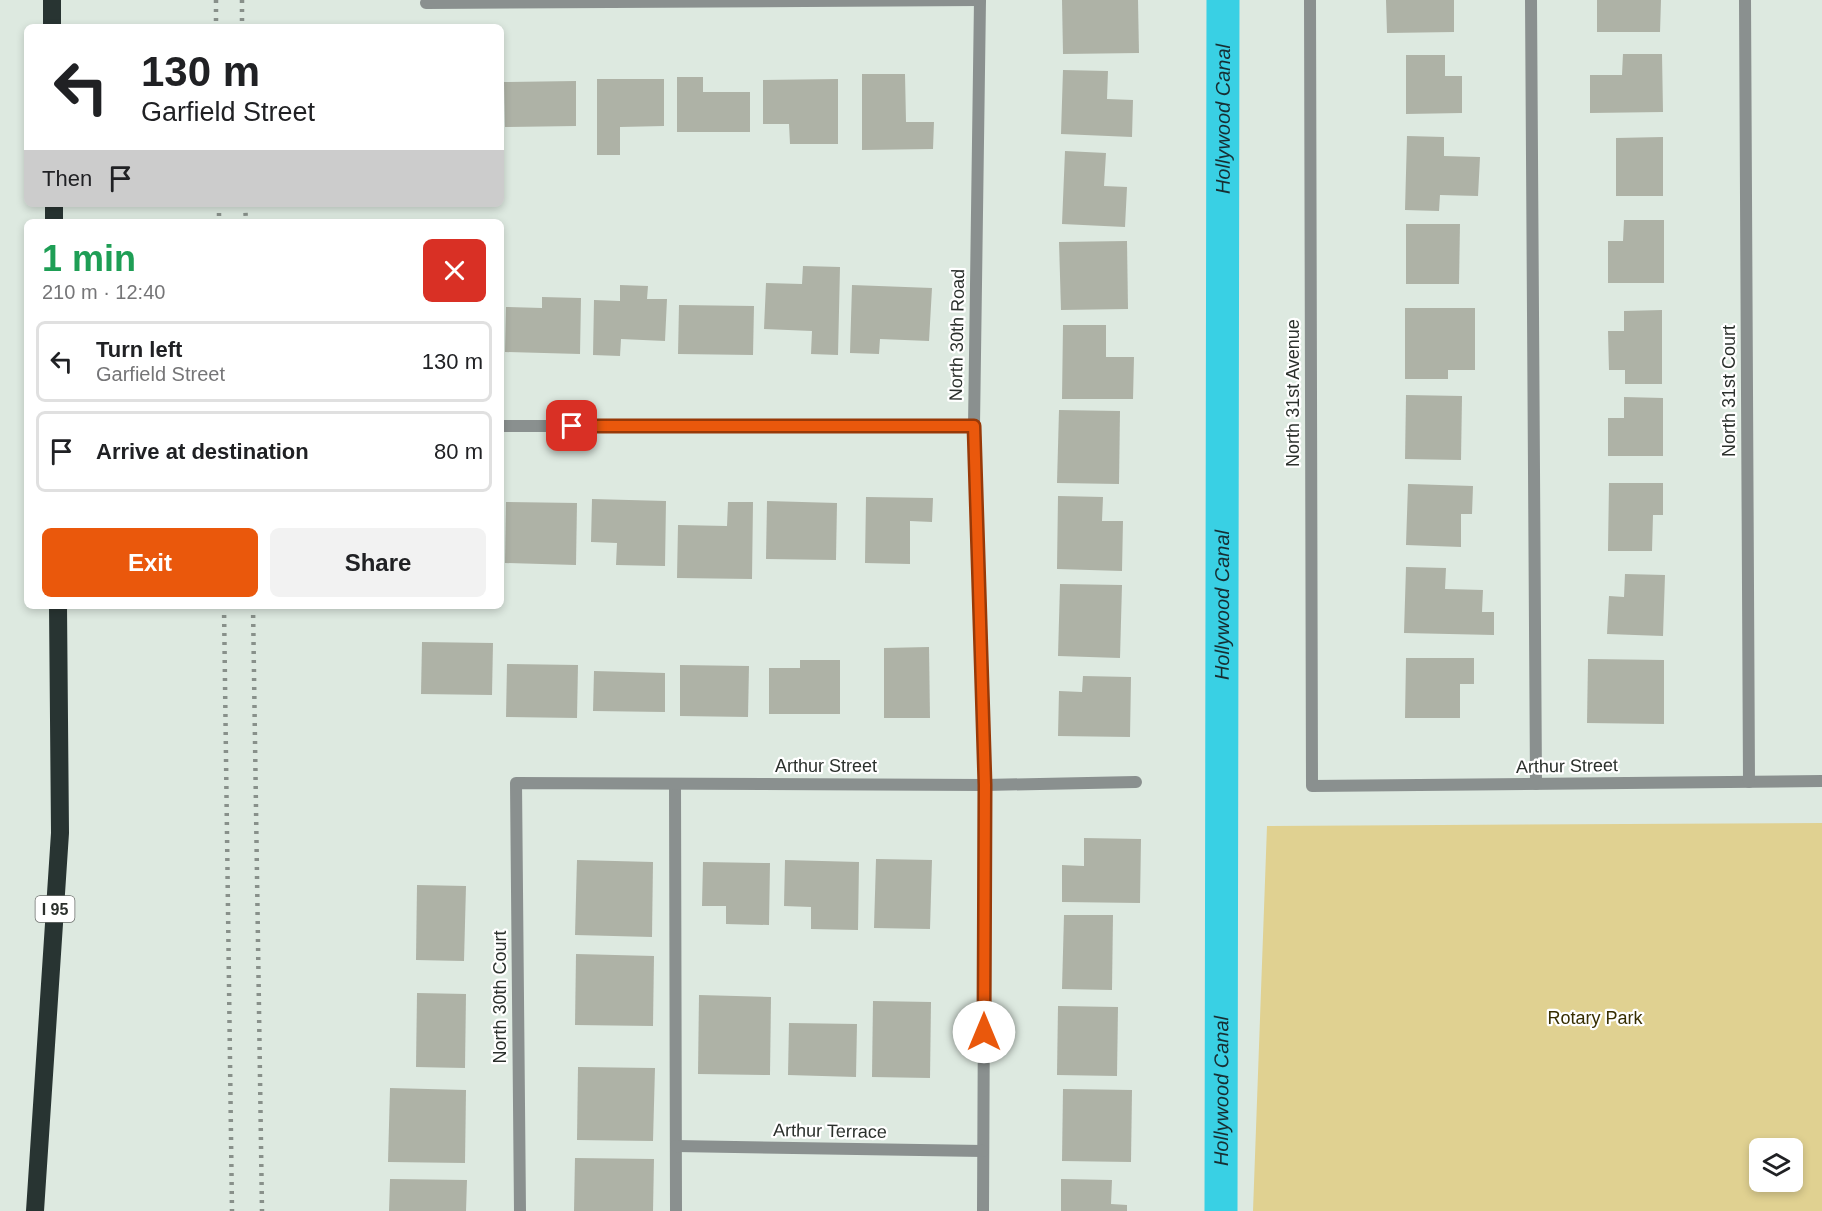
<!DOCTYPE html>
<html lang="en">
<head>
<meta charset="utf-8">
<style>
  body { margin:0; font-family:Helvetica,sans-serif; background:#f2f2f2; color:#202124; height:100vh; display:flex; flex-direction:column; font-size:22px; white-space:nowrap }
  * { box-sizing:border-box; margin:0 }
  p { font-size:20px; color:#757577 }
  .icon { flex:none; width:33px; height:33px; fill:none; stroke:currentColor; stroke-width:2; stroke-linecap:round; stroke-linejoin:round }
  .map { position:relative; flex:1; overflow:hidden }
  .sheet { position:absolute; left:24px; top:219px; width:480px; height:390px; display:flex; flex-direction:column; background:#fff; border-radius:9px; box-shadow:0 3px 9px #0003 }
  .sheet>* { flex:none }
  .hud { position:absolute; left:24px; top:24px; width:480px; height:183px; border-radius:9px; box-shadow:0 3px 9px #0003; background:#fff; color:#202124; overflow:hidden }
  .tools { position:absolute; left:1749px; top:1138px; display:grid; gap:12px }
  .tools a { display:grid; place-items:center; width:54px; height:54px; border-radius:9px; background:#fff; box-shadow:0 3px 9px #0003; font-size:30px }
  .pin { position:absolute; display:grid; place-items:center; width:51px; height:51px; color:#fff; margin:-26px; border-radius:12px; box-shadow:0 3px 9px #0006 }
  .me { position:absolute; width:66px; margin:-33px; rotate:0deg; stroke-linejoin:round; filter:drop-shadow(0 0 4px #0008) }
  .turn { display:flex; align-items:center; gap:21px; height:126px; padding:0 18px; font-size:27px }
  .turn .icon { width:78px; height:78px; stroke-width:2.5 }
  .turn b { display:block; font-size:42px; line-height:51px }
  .then { display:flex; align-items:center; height:57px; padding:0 18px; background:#0003; gap:12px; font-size:22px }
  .round { display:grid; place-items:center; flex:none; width:63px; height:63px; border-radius:9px; background:#f2f2f2 }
  .summary { display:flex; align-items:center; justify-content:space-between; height:102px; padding:0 18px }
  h1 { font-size:36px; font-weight:700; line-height:45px; color:#1e9e55 }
  .button { display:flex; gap:12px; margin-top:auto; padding:12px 18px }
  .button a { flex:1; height:69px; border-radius:9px; background:#ea580c; color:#fff; font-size:24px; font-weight:700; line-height:69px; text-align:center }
  .button a+a { background:#f2f2f2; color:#202124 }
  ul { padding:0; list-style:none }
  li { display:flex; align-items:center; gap:18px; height:81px; margin:0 12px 9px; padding:0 6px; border:3px solid #e0e0e0; border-radius:9px }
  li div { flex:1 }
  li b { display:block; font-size:22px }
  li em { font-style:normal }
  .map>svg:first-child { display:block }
</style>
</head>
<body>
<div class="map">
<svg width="1822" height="1211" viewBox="0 0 1822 1211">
  <rect width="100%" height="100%" fill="#dde9e0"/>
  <path fill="#e0d191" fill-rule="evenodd" d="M1822,823V1211H1253L1267,826ZM1760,1149H1792V1182H1760Z"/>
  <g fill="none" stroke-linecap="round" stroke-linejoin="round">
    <path stroke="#39d0e4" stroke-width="33" id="s1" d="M1221,1211L1223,0"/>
  </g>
  <g fill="#aeb2a6">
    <path d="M1062,0H1138L1139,53L1063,54Z"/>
    <path d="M1386,0H1454V32L1387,33Z"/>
    <path d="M1597,0H1661L1660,32H1597Z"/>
    <path d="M1623,54H1662L1663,112L1590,113V75H1622Z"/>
    <path d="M1406,55H1445V76H1462V113L1406,114Z"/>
    <path d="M1063,70L1108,71L1107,99L1133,100L1132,137L1061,134Z"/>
    <path d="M862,74H905L906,122H934L933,149L862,150Z"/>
    <path d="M677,77H703V92H750V132H677Z"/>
    <path d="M597,79H664V126L620,127V155H597Z"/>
    <path d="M838,79V144H790L789,124H763V80Z"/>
    <path d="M576,81V126L505,127L504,82Z"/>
    <path d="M1407,136L1444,137V156L1480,157L1478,196L1440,195L1439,211L1405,210Z"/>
    <path d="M1663,137V196H1616V138Z"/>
    <path d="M1065,151L1106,153L1104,186L1127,187L1125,227L1062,224Z"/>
    <path d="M1624,220H1664V283H1608V241H1623Z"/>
    <path d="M1406,224H1460L1459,284H1406Z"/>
    <path d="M1127,241L1128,309L1061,310L1059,242Z"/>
    <path d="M803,266L840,267L838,355L811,354L812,331L764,329L766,283L802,284Z"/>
    <path d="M620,285L648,286L647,299H667L665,341L621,339L620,356L593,355L594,300L620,301Z"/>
    <path d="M852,285L932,288L929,341L880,339L879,354L850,353Z"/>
    <path d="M542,297L581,298L580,354L505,352L506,307L542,308Z"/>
    <path d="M679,305L754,306L753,355L678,354Z"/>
    <path d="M1405,308H1475V370H1448V379H1405Z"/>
    <path d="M1662,310V384H1625V370H1609L1608,331H1624V311Z"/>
    <path d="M1063,325H1106V357H1134L1133,399H1062Z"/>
    <path d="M1406,395L1462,396L1461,460L1405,459Z"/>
    <path d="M1624,397L1663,398V456H1608V418H1624Z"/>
    <path d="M1059,410L1120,411L1119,484L1057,483Z"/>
    <path d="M1609,483H1663V515H1653L1652,551H1608Z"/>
    <path d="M1408,484L1473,486L1472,514H1461V547L1406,545Z"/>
    <path d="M1058,496L1103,497L1102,521H1123L1122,571L1057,569Z"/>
    <path d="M866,497L933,498L932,522L910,521V564L865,563Z"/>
    <path d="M592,499L666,501L665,566L616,565L617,543L591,542Z"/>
    <path d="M767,501L837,503L836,560L766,559Z"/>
    <path d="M506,502L577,503L576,565L505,563Z"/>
    <path d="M728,502H753L752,579L677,578L678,525L727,526Z"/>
    <path d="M1406,567L1446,568L1445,589L1483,590L1482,612H1494V635L1404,633Z"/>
    <path d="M1625,574L1665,575L1663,636L1607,634L1609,596L1624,597Z"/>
    <path d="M1060,584L1122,585L1120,658L1058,656Z"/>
    <path d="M422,642L493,643L492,695L421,694Z"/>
    <path d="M929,647L930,718H884V648Z"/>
    <path d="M1406,658H1474V684H1460V718H1405Z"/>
    <path d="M1588,659L1664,660V724L1587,723Z"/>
    <path d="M800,660H840V714H769V668H800Z"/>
    <path d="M507,664L578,665L577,718L506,717Z"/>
    <path d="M680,665L749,666L748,717L680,716Z"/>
    <path d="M594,671L665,673V712L593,711Z"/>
    <path d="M1083,676L1131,677L1130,737L1058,736L1059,691L1082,692Z"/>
    <path d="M1084,838L1141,839L1140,903L1062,902V865L1084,866Z"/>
    <path d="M876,859L932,860L930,929L874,928Z"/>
    <path d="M577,860L653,862L652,937L575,935Z"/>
    <path d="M785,860L859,862L858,930L811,929V907L784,906Z"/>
    <path d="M703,862L770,863L769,925L726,924V906H702Z"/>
    <path d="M417,885L466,886L464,961L416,960Z"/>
    <path d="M1064,915H1113L1112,990L1062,989Z"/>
    <path d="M576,954L654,956L653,1026L575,1025Z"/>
    <path d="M417,993L466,994L465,1068L416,1067Z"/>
    <path d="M699,995L771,997L770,1075L698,1074Z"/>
    <path d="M873,1001L931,1002L930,1078L872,1077Z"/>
    <path d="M1058,1006L1118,1007L1117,1076L1057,1075Z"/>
    <path d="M789,1023L857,1024L856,1077L788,1075Z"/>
    <path d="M578,1067L655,1068L653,1141L577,1140Z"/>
    <path d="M390,1088L466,1090L465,1163L388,1162Z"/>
    <path d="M1063,1089L1132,1090L1131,1162L1062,1161Z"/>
    <path d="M575,1158L654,1159L653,1211H574Z"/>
    <path d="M390,1179L467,1180L466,1211H389Z"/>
    <path d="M1061,1179L1112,1180L1111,1204L1127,1205V1211H1061Z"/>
  </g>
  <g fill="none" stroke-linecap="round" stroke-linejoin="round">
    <g stroke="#8a908f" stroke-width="12">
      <path d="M1531,0L1536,784"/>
      <path d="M675,784L676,1211"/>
    </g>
    <g stroke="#8a908f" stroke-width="12">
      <path d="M980,0L974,426L985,785L983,1211"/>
      <path d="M1310,0L1312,786L1822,781"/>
      <path d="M1745,0L1749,782"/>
      <path d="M426,3L980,0"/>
      <path d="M501,426H974"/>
      <path d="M676,1146L983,1151"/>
      <path d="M520,1211L516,783L985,785L1136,782"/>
    </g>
    <g stroke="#283432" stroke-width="18">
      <path d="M52,0V27"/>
      <path d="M54,204V222"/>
      <path d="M35,1211L60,833L58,606"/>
    </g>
    <g stroke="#88908a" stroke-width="4.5" stroke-dasharray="3 6" stroke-linecap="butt">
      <path d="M216,0V27"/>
      <path d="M242,0V27"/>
      <path d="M219,204V222"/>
      <path d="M245,204L246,222"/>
      <path d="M224,606L232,1211"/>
      <path d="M253,606L262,1211"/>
    </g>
  </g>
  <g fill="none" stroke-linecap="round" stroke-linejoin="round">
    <defs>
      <path id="route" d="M572,426H974L985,785L984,1032"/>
    </defs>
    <use href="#route" stroke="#983908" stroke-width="15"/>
    <use href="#route" stroke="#ea580c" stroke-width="10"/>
  </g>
  <g text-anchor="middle" stroke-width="4.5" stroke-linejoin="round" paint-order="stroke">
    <rect fill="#fff" stroke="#6b6e6b" stroke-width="1.5" x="35.5" y="896" width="39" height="26" rx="4.5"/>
    <g font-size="16" font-weight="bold" fill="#2b302c">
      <text x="55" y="915">I 95</text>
    </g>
    <g font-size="18" fill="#2b302c" stroke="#fff">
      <text transform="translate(957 335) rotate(-89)" y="6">North 30th Road</text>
      <text transform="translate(1729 391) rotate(-90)" y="6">North 31st Court</text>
      <text transform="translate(1293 393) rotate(-90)" y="6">North 31st Avenue</text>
      <text x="826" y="772">Arthur Street</text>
      <text transform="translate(1567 766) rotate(-1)" y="6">Arthur Street</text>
      <text transform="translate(500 997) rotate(-90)" y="6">North 30th Court</text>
      <text transform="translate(830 1131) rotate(1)" y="6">Arthur Terrace</text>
    </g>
    <g font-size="18" fill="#372e01" stroke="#fff">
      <text x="1595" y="1024">Rotary Park</text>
    </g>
    <g font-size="20" font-style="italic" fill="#172f33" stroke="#fff">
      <text dy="7" stroke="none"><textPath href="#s1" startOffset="1092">Hollywood Canal</textPath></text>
      <text dy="7" stroke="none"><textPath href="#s1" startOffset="606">Hollywood Canal</textPath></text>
      <text dy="7" stroke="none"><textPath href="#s1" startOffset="120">Hollywood Canal</textPath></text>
    </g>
  </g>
</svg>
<div class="tools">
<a><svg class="icon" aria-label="layers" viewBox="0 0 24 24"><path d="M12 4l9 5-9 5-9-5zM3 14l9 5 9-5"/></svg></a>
</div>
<div class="pin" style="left:572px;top:426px;background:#d93025"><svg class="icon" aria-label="arrive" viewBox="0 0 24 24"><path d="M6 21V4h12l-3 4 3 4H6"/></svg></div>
<svg class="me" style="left:984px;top:1032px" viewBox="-20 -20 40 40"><circle r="19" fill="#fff"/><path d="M0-13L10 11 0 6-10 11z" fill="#ea580c"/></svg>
<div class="hud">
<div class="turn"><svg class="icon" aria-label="left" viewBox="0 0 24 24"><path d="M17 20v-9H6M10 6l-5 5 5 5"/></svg><div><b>130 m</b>Garfield Street</div></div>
<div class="then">Then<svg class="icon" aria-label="arrive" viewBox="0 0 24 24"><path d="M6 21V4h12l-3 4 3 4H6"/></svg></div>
</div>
<section class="sheet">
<div class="summary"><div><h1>1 min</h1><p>210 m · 12:40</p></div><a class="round" style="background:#d93025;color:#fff"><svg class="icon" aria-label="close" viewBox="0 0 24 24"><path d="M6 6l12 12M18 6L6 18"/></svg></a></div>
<ul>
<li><svg class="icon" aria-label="left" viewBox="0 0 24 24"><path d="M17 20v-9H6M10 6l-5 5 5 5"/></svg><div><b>Turn left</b><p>Garfield Street</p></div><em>130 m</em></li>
<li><svg class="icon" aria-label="arrive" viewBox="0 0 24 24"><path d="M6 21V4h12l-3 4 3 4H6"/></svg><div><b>Arrive at destination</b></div><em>80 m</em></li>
</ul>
<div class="button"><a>Exit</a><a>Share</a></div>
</section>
</div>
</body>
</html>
